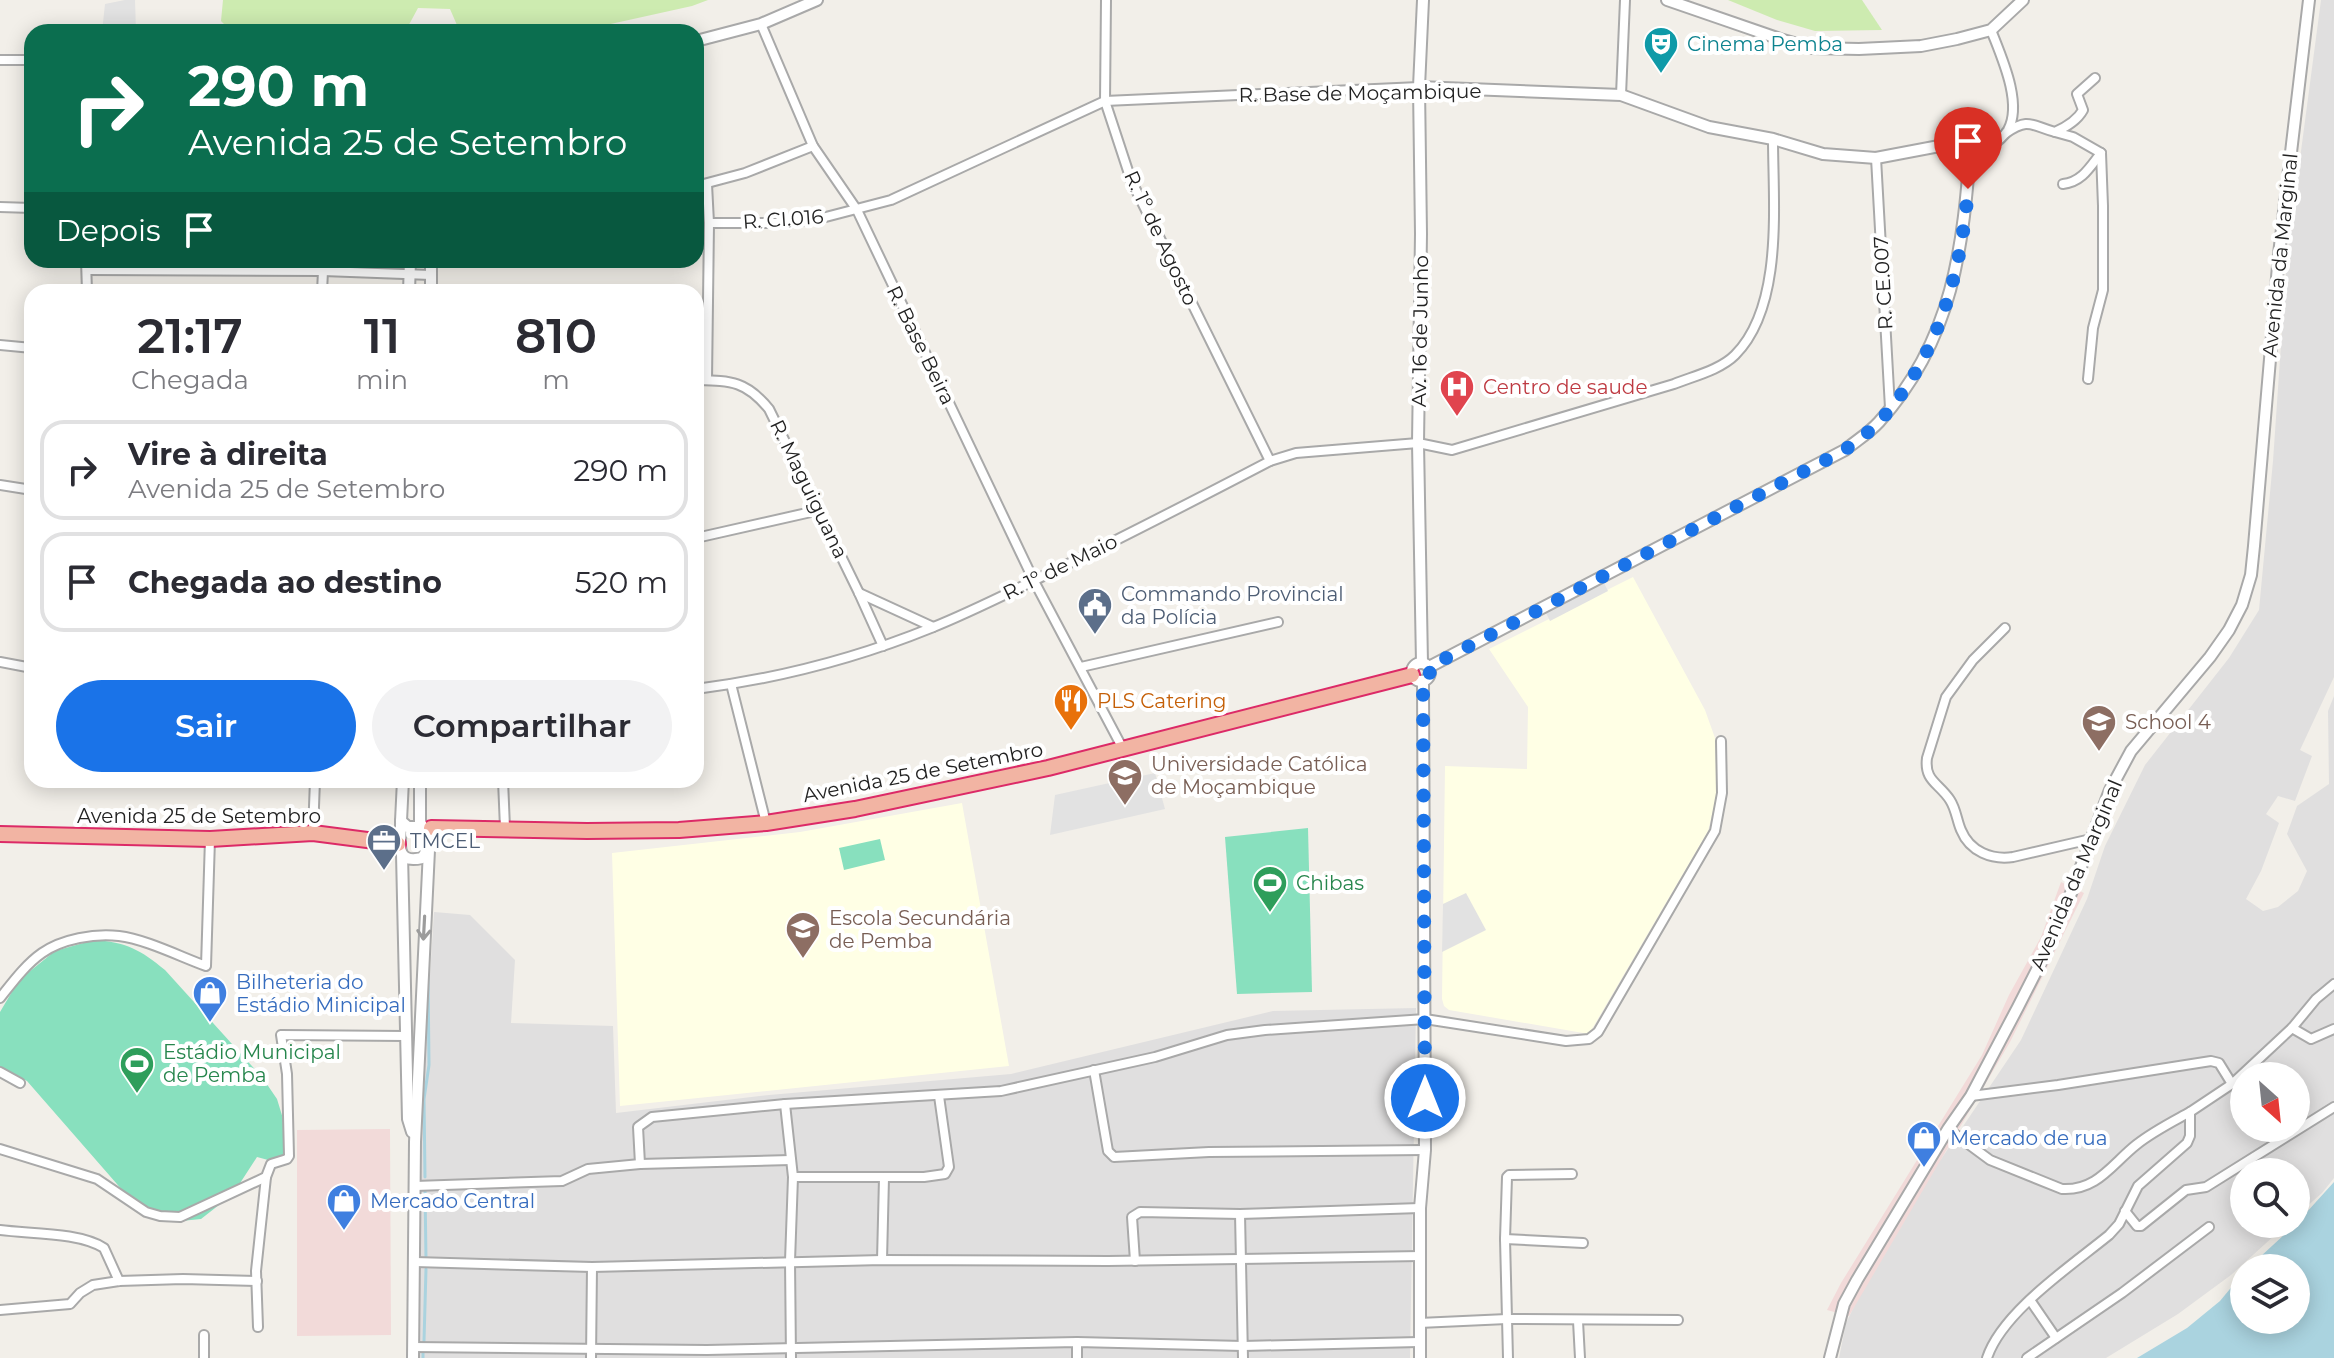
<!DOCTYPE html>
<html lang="pt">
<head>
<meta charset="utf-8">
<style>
  body { margin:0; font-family:Montserrat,sans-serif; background:#f2f2f3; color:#2b2b33; height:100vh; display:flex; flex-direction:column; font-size:30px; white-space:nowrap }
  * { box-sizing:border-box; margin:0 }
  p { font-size:26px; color:#7c7c81 }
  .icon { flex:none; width:44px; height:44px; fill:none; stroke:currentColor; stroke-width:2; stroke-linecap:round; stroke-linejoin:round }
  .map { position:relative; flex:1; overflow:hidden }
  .panel { position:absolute; left:24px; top:284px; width:680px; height:504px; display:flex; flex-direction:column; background:#fff; border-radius:24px; box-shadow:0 4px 20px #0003 }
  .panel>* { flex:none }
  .hud { position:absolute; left:24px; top:24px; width:680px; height:244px; border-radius:24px; box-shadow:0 4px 20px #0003; background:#0b6e4f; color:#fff; overflow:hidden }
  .needle { width:52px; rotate:153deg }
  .tools { position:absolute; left:2230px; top:1062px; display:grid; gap:16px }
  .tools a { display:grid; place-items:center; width:80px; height:80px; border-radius:50%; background:#fff; box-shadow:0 4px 20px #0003; font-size:40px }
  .pin { position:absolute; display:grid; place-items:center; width:68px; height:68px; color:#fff; margin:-82px -34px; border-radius:50% 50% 50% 0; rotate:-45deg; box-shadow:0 0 8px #0007 }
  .pin .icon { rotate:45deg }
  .me { position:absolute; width:88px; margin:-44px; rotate:0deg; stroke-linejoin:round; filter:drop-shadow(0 0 6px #0008) }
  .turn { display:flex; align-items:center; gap:28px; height:168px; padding:0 32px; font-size:36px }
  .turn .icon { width:104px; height:104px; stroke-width:2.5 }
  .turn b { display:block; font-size:56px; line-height:68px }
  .then { display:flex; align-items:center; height:76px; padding:0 32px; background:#0003; gap:16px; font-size:30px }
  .eta { display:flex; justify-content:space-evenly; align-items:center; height:136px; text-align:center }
  .eta b { font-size:48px; font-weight:600; line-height:56px }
  .cta { display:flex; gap:16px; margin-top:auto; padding:16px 32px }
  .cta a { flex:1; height:92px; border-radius:48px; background:#1a73e8; color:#fff; font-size:32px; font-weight:600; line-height:92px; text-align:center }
  .cta a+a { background:#f2f2f3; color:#2b2b33 }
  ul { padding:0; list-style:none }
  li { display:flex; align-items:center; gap:24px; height:100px; margin:0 16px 12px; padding:0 16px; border:4px solid #e1e1e2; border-radius:24px }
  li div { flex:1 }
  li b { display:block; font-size:30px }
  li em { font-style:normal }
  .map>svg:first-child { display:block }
</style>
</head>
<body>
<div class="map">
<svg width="2334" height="1358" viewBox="0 0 2334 1358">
  <rect width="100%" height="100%" fill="#f2efe9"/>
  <g fill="#e0dfdf" fill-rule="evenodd">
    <path d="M2321,0H2334V677L2300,750L2312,756L2295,801L2278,796L2266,814L2279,823L2261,871L2246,899L2263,911L2278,907L2298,891L2307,871L2287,834L2297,806L2329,784L2328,711L2334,696V1178L2322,1193L2296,1216V1172H2244V1224H2287L2231,1275L2178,1314L2106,1358H1839L1846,1323L1880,1254L1927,1180L2021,1040L2087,899L2105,846L2145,765L2229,658L2259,610L2273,461L2287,257ZM2244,1076H2296V1128H2244Z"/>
    <path d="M434,912L470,915L515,960L511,1023L613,1026L616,1113L769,1095L1011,1074L1273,1011L1416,1008L1410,1358H416L417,1178Z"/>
  </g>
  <g fill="#f2dad9">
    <path d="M2061,882L2084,893L2010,1042L1849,1316L1827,1310L1841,1283L1982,1055L2009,995L2041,937Z"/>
    <path d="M390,1129L391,1335L297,1336V1130Z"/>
  </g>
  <g fill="#ffffe5">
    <path d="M1633,577L1705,710L1715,738L1717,794L1708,831L1589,1034L1449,1010L1444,1006L1442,999L1445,766L1527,769L1528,707L1489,649Z"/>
    <path d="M962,803L1009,1066L620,1106L612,853L800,832Z"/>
  </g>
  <g fill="#cdebb0">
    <path d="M223,0H708L692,6L588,29L460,32L450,9L418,8L405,32H232L221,21Z"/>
    <path d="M1728,0H1862L1882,30L1815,31L1777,20Z"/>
  </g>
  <g fill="#88e0be">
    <path d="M1308,828L1312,992L1237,994L1225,837Z"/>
    <path d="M880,839L885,860L844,870L839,848Z"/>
    <path d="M94,940C126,942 141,950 165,970L262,1077L277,1099L288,1135L283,1164L257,1157L233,1194L201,1219L181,1221L137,1207L27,1081L0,1067V1012L13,990L24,976L55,951Z"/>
  </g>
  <g fill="#e2e2e2">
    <path d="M125,0H135L136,32H102L105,4Z"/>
    <path d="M1603,581L1608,591L1550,621L1545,611Z"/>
    <path d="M1155,773L1165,809L1050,835L1055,795Z"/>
    <path d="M1466,893L1486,930L1442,952L1443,904Z"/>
  </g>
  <path fill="#aad3df" d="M2334,1182V1358H2137L2187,1328L2220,1301L2244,1272V1320H2296V1268H2248L2296,1224Z"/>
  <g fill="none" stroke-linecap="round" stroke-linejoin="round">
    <g stroke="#aad3df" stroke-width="3">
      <path d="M425,1177L424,1099L429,1065L428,976"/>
      <path d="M425,1188L426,1260"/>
      <path d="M424,1341L426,1269"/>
      <path d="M423,1358V1353"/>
    </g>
    <defs>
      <g id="minor">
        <path d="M1106,0L1105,101L1131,180L1270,461"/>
        <path d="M761,24L813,146L857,210L1034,581L1123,749"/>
        <path d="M0,60H32"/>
        <path d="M1621,95L1625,0"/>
        <path d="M2055,132L2073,137L2101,153L2103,206V290L2093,328L2088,379"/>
        <path d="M2006,133C2029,117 2032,126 2055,132C2066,127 2077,121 2083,110L2077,94L2095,78"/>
        <path d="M1971,140L1989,148C1996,143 2003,138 2008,130C2023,103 2001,56 1991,30"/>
        <path d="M1876,158L1890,408"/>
        <path d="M2063,184C2082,182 2090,167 2101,153"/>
        <path d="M696,186L745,173L813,146"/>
        <path d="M0,207L32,208"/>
        <path d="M709,223H785L818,219L891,200L1105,101L1419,87"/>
        <path d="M86,260L87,292"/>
        <path d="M87,270L323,271L431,275"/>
        <path d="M322,292L323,271"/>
        <path d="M0,345L32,348"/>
        <path d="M696,380C732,381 746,381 769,409L859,593L883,646"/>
        <path d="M707,380L709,223L707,184"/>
        <path d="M0,485L32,490"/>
        <path d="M696,538L820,510"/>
        <path d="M859,593L933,627"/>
        <path d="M2005,628L1973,660L1946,697L1927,758C1924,781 1939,783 1950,800C1956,809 1957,821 1961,830C1970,852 1992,860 2013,857L2091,839"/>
        <path d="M0,662L32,668"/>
        <path d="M1081,667L1278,622"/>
        <path d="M731,684L766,823"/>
        <path d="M696,689C775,679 857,658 931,628C976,610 1020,587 1064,566C1133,532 1201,497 1270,461L1296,453L1418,443L1452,450L1674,384C1694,376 1720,370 1735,355C1784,306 1773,203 1773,139"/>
        <path d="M503,780L505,828"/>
        <path d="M313,833L315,780"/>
        <path d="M0,998C12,983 25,965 42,953C62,939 95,933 119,936C145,939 181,957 206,966L210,839"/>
        <path d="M2292,1028L2311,1039L2334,1029"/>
        <path d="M1094,1070L1108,1151L1114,1157L1209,1152L1425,1150"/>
        <path d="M0,1072L20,1083"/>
        <path d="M1971,1096L2058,1085L2211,1061L2219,1063L2232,1084L2292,1028L2316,999L2334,984"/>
        <path d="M785,1104L793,1177L790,1261L791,1358"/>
        <path d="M1948,1129L1990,1160L2062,1189C2097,1191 2112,1164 2136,1145C2152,1132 2172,1122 2190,1112"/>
        <path d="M0,1149L97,1179L146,1212L160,1216L180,1217L266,1177L271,1164L287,1159L289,1156L287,1074L281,1035L406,1036"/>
        <path d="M640,1164L638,1127L652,1117L785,1104L1001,1091L1155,1057L1227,1035L1265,1030L1425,1019L1566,1041L1589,1039L1598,1032L1715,831L1722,793L1721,741"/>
        <path d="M793,1177H924L945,1174L949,1167L939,1096"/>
        <path d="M415,1186L562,1181L588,1169L640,1164L791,1160"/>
        <path d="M2125,1211L2137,1226H2141L2186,1190L2206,1187L2334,1107"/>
        <path d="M1240,1214L1243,1358"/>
        <path d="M0,1230C30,1234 79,1232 104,1248L119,1281"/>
        <path d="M1505,1239L1583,1243"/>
        <path d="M882,1260L884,1178"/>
        <path d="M1135,1261L1132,1217L1140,1212L1240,1214L1420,1208"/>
        <path d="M415,1262L592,1267L882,1260L1108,1261L1421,1256"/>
        <path d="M2030,1300L2056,1338"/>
        <path d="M0,1310L70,1304L80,1293L93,1285L119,1281L183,1279L257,1281"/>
        <path d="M1578,1321L1580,1358"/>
        <path d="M1419,1323L1507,1319L1678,1320"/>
        <path d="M258,1327L256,1271L266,1177"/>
        <path d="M204,1335V1358"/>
        <path d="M413,1347L707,1350L1077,1342L1243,1346L1419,1342"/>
        <path d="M591,1358L592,1267"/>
        <path d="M1077,1358V1342"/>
        <path d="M1508,1358L1505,1239L1507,1177L1509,1175L1572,1174"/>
        <path d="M1987,1358C2002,1312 2071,1266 2109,1235L2119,1224L2138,1186L2187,1143L2190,1136V1112L2232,1084"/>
        <path d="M2027,1358L2122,1293L2209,1227"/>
      </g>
      <g id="tertiary">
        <path d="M1667,0L1783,40L1812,48L1859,49L1921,46L1957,39L1991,30L2023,0"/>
        <path d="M696,41L761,24L817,0"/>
        <path d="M1419,87L1621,95L1709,127L1773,139L1823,154L1876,158L1971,140C1963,247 1954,339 1879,422C1869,433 1856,441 1845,450L1429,667"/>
        <path d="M409,292L410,260"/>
        <path d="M431,292V260"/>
        <circle cx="1421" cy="672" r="9"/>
        <path d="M1422,663L1418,443L1421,234L1419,87L1423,0"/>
        <path d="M401,821L408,827H420V822L424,829L431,828L430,846L422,858C391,865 402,838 401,821Z"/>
        <path d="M401,821L403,780"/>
        <path d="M420,822V780"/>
        <path d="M402,854L408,1119L412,1132"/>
        <path d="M413,1358L415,1142L429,850"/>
        <path d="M1420,1358V1208L1425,1150L1423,681"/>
        <path d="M1830,1358L1844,1304L1857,1280L1948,1129L1971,1096L2018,1007L2045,954L2065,909L2110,790L2131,751L2210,657L2229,630L2242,605L2251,575L2254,546L2279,254L2309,0"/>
      </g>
      <g id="trunk">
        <path d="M431,828L587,831L679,830L766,823L855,809L1048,768L1412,675"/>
        <path d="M0,834L210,839L313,833L398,844"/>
      </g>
    </defs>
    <use href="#minor" stroke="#a9a9a9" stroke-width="12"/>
    <use href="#tertiary" stroke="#a9a9a9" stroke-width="14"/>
    <use href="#trunk" stroke="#dc2a67" stroke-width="18"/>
    <use href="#minor" stroke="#fff" stroke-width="8"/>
    <use href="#tertiary" stroke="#fff" stroke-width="10"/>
    <use href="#trunk" stroke="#f2b4a3" stroke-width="14"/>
  </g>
  <defs><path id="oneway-shaft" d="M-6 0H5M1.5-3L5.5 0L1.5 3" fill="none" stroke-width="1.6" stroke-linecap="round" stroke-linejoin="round" transform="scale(2)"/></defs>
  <use stroke="#9c9c9c" href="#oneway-shaft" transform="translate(424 928) rotate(93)"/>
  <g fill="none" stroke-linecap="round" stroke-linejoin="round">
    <path stroke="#1a73e8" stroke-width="14" stroke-dasharray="0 25.2" d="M1425,1098L1423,681L1430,675L1429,667L1845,450C1856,441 1870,432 1879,422C1938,357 1961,275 1968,189"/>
  </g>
  <defs>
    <symbol id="theatre-pin" viewBox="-11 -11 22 30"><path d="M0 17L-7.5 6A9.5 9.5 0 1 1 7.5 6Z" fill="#0f9aa8" stroke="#fff"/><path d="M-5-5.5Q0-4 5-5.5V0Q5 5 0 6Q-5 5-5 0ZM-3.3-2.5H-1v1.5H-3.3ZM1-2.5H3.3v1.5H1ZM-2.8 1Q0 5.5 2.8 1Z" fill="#fff"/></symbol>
    <symbol id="hospital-pin" viewBox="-11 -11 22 30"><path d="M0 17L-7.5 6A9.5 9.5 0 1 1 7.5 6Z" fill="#e0444e" stroke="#fff"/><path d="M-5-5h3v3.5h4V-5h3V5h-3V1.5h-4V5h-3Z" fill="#fff"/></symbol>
    <symbol id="civic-pin" viewBox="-11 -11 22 30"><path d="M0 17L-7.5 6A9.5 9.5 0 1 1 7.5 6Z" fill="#5c6f8a" stroke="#fff"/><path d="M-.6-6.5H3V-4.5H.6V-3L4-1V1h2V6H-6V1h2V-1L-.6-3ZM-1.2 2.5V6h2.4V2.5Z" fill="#fff"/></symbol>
    <symbol id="restaurant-pin" viewBox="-11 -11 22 30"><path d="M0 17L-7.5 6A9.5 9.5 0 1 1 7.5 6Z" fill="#e8710a" stroke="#fff"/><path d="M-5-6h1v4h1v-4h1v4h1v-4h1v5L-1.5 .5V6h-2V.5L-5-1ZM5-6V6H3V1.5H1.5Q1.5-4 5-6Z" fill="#fff"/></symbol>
    <symbol id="school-pin" viewBox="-11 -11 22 30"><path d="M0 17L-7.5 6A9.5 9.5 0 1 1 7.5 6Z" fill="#8d6e63" stroke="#fff"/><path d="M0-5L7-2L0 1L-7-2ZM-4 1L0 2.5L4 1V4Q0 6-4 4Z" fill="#fff"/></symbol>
    <symbol id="university-pin" viewBox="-11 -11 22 30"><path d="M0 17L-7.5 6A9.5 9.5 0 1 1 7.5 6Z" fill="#8d6e63" stroke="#fff"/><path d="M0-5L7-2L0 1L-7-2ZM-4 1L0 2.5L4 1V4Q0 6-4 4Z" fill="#fff"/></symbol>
    <symbol id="office-pin" viewBox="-11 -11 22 30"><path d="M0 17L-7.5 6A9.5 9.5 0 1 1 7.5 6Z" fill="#5c6f8a" stroke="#fff"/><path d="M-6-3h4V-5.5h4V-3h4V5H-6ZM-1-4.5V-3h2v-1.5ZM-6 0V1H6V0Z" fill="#fff"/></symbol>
    <symbol id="stadium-pin" viewBox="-11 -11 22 30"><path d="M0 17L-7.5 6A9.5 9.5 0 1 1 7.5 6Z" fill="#2e9e5b" stroke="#fff"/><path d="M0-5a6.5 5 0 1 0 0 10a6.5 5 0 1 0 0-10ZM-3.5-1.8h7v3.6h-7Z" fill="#fff"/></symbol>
    <symbol id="shop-pin" viewBox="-11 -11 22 30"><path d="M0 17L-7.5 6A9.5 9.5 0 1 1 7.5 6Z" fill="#3f7fe0" stroke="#fff"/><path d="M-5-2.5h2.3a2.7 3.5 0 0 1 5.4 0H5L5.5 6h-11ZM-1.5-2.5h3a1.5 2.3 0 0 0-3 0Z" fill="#fff"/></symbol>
  </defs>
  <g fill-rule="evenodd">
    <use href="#theatre-pin" x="1641" y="24" width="40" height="54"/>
    <use href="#hospital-pin" x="1437" y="367" width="40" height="54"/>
    <use href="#civic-pin" x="1075" y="585" width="40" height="54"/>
    <use href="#restaurant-pin" x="1051" y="681" width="40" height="54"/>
    <use href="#school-pin" x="2079" y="702" width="40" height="54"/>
    <use href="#university-pin" x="1105" y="756" width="40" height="54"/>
    <use href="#office-pin" x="364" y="821" width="40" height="54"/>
    <use href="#stadium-pin" x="1250" y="863" width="40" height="54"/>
    <use href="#school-pin" x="783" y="909" width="40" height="54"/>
    <use href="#shop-pin" x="190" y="973" width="40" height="54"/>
    <use href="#stadium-pin" x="117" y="1044" width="40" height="54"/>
    <use href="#shop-pin" x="1904" y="1118" width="40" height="54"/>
    <use href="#shop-pin" x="324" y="1181" width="40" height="54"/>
  </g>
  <g text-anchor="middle" stroke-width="8" stroke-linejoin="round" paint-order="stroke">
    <g font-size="20" fill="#0d838f" stroke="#fff" text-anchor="start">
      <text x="1687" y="51">Cinema Pemba</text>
    </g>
    <g font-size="20" fill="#222" stroke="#fff">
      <text transform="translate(1360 93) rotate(-1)" y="7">R. Base de Moçambique</text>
      <text transform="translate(783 219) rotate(-4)" y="7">R. CI.016</text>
      <text transform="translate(1161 238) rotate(65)" y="7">R. 1º de Agosto</text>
      <text transform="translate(2280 255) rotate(-84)" y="7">Avenida da Marginal</text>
      <text transform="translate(1883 283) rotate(-93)" y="7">R. CE.007</text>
      <text transform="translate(1420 331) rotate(-89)" y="7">Av. 16 de Junho</text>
      <text transform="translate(921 345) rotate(64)" y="7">R. Base Beira</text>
      <text transform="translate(809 489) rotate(64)" y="7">R. Maguiguana</text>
      <text transform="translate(1060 567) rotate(-26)" y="7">R. 1º de Maio</text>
      <text transform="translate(923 772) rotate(-11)" y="7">Avenida 25 de Setembro</text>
      <text x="199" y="823">Avenida 25 de Setembro</text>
      <text transform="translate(2076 875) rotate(-67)" y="7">Avenida da Marginal</text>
    </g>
    <g font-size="20" fill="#be3a42" stroke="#fff" text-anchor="start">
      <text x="1483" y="394">Centro de saude</text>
    </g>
    <g font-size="20" fill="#4e5e75" stroke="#fff" text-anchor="start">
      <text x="1121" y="601">Commando Provincial<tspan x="1121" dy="23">da Polícia</tspan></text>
      <text x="410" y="848">TMCEL</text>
    </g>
    <g font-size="20" fill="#c56008" stroke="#fff" text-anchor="start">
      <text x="1097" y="708">PLS Catering</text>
    </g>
    <g font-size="20" fill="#785e54" stroke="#fff" text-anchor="start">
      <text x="2125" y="729">School 4</text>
      <text x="1151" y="771">Universidade Católica<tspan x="1151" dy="23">de Moçambique</tspan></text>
      <text x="829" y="925">Escola Secundária<tspan x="829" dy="23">de Pemba</tspan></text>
    </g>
    <g font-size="20" fill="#27864d" stroke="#fff" text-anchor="start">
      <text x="1296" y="890">Chibas</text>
      <text x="163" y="1059">Estádio Municipal<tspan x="163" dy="23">de Pemba</tspan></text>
    </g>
    <g font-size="20" fill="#366cbe" stroke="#fff" text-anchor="start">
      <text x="236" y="989">Bilheteria do<tspan x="236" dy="23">Estádio Minicipal</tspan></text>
      <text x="1950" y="1145">Mercado de rua</text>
      <text x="370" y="1208">Mercado Central</text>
    </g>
  </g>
</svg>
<div class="tools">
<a><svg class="needle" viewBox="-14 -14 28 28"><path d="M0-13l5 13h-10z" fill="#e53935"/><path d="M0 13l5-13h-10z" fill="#7c7c81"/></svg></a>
<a><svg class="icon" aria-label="search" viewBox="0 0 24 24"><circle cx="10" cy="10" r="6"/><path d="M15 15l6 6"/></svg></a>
<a><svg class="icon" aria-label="layers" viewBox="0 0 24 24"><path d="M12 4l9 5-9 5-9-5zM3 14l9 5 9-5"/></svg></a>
</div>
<div class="pin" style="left:1968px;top:189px;background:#d93025"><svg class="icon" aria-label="arrive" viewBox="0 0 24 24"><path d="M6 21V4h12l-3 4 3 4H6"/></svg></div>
<svg class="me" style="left:1425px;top:1098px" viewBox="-20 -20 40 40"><circle r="17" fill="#1a73e8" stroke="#fff" stroke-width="3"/><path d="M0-11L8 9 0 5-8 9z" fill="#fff"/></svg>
<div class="hud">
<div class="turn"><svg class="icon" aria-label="right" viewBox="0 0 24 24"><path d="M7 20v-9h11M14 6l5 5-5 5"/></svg><div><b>290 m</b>Avenida 25 de Setembro</div></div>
<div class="then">Depois<svg class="icon" aria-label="arrive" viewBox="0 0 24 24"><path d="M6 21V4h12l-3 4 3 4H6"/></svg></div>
</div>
<section class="panel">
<div class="eta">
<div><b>21:17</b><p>Chegada</p></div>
<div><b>11</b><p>min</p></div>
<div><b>810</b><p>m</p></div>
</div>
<ul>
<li><svg class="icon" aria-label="right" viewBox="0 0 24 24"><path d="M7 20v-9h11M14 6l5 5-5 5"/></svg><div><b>Vire à direita</b><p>Avenida 25 de Setembro</p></div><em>290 m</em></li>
<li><svg class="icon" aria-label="arrive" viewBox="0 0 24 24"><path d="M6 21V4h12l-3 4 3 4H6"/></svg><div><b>Chegada ao destino</b></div><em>520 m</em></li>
</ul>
<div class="cta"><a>Sair</a><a>Compartilhar</a></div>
</section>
</div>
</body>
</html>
